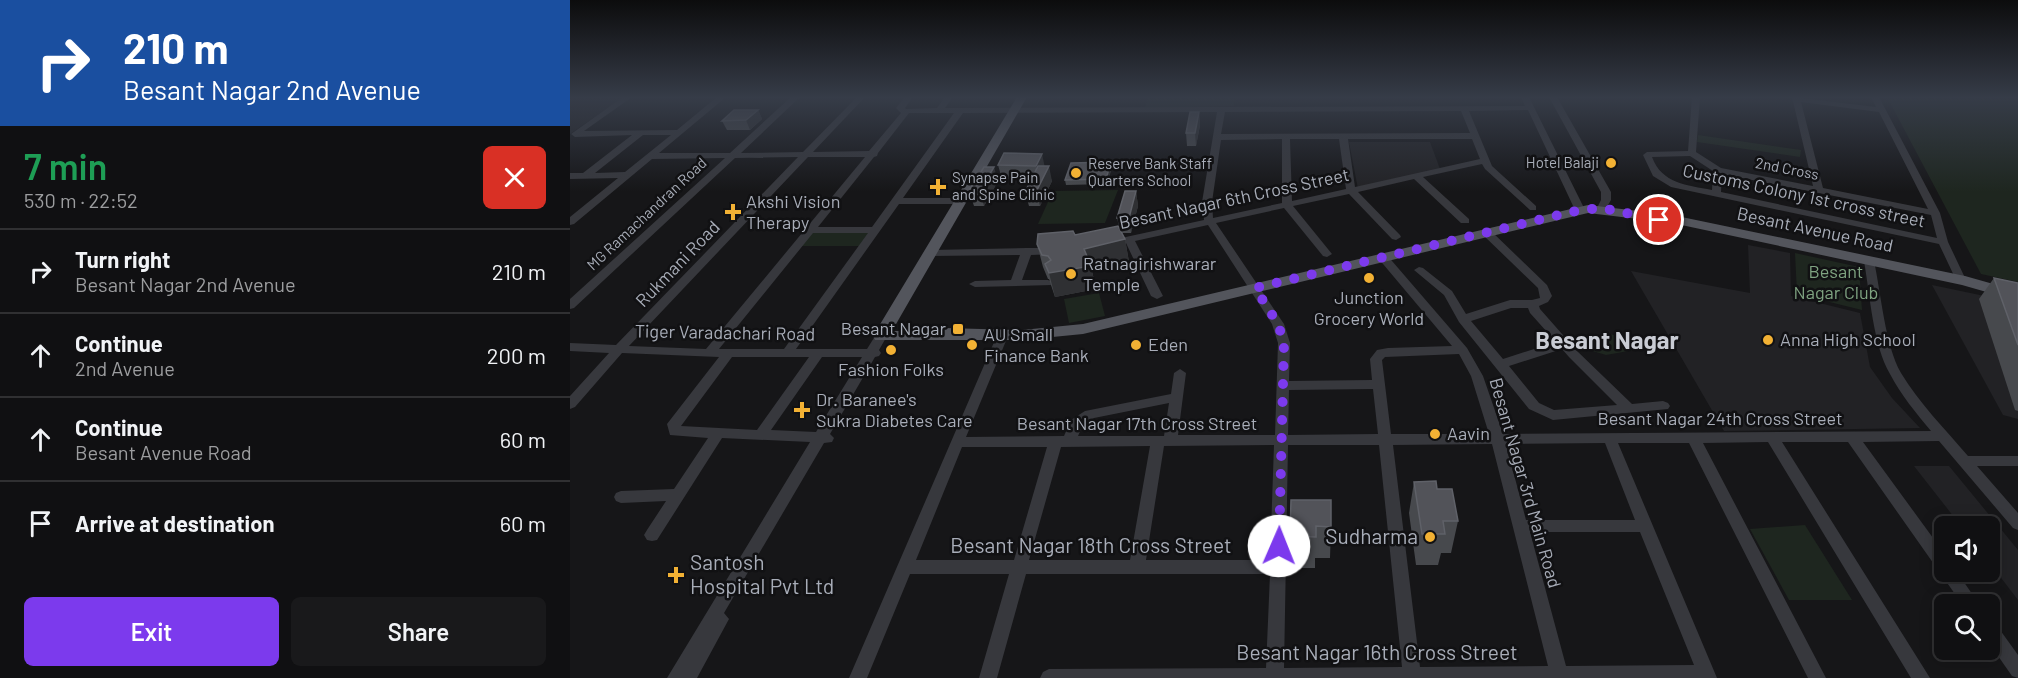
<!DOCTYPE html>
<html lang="en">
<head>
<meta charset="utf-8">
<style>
  body { margin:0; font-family:Barlow,sans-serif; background:#19191b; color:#f1f3f6; height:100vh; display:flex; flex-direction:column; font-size:22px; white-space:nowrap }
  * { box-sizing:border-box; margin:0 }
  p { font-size:20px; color:#9c9d9f }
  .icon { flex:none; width:33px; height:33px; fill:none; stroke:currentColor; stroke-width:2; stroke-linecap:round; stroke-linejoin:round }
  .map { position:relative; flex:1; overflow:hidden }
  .side { display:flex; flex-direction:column; background:#101012; width:570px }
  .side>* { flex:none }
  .hud { background:#1a4fa0; color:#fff; overflow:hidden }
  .controls { position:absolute; left:1364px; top:516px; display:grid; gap:12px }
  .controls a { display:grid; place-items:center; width:66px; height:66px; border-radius:9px; background:#101012; box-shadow:0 3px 15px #0003,0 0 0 2px #303032; font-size:30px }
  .pin { position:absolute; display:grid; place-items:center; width:51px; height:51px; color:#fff; margin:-26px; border:3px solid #fff; border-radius:50%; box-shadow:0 2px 6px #0007 }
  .me { position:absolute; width:66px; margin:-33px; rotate:1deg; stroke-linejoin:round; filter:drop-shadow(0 0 4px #0008) }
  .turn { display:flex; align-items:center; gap:21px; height:126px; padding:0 24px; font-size:27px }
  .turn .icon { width:78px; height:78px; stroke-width:2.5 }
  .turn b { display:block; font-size:42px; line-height:51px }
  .round { display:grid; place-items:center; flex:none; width:63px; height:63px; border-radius:9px; background:#19191b }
  .headline { display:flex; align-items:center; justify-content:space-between; height:102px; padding:0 24px }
  h1 { font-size:36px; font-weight:600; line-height:45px; color:#1e9e55 }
  .cta { display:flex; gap:12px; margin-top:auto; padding:12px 24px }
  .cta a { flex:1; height:69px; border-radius:9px; background:#7c3aed; color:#fff; font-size:24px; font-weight:600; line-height:69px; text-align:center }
  .cta a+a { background:#19191b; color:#f1f3f6 }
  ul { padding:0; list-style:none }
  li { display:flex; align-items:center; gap:18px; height:84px; padding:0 24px; border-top:2px solid #303032 }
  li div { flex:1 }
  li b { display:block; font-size:22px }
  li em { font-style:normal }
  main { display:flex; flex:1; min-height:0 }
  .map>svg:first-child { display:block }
</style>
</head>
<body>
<main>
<section class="side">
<div class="hud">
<div class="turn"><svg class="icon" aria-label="right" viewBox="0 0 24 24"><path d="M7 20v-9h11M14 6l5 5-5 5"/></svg><div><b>210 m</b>Besant Nagar 2nd Avenue</div></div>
</div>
<div class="headline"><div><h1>7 min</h1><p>530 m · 22:52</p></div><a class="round" style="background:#d93025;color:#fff"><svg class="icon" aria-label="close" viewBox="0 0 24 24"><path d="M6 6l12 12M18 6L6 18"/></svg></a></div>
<ul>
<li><svg class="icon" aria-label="right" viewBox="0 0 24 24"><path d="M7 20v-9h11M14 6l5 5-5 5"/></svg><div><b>Turn right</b><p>Besant Nagar 2nd Avenue</p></div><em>210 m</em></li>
<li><svg class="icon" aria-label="ahead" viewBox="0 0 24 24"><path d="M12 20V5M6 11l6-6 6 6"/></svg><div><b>Continue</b><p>2nd Avenue</p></div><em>200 m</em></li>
<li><svg class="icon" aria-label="ahead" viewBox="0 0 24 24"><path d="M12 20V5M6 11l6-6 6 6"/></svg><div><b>Continue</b><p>Besant Avenue Road</p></div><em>60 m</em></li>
<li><svg class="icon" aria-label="arrive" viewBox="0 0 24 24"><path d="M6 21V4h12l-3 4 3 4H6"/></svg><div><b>Arrive at destination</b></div><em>60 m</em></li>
</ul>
<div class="cta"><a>Exit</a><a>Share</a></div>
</section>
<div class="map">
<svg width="1448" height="678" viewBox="0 0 1448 678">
  <rect width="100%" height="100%" fill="#161618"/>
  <g fill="#222225">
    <path d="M0,97H54L0,134Z"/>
    <path d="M779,142H860L870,169L788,189Z"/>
    <path d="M1178,245L1220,253L1221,296L1290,313L1300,367L1322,398L1350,428L1154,431L1061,271L1180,293Z"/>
    <path d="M1362,285L1448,303V419L1433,415Z"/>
    <path d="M1344,466H1379L1448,550V600L1419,562V526H1391Z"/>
  </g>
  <g fill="#1e261f">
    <path d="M578,97H664V106L575,108Z"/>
    <path d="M1317,97H1448V282L1411,274Z"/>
    <path d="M1128,135L1231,150L1230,157L1127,142Z"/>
    <path d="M548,190L535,223L468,224L483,191Z"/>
    <path d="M303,230L291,246H231L244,231Z"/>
    <path d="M1225,253L1289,267L1292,310L1227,294Z"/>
    <path d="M529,293L535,316L499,323L494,299Z"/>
    <path d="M1038,334L1051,336L1064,350L1036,355L1016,349L1015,341Z"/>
    <path d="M1235,525L1282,600H1219L1180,529Z"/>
  </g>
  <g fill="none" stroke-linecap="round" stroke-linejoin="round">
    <g fill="#37383d" fill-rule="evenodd">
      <path d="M53,97H62L14,131L107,130L147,97H156L89,153H160L221,97H230L171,153L233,152L287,97H295L243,152L299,151L331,113L326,108L335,97H343L335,108L336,109L367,108L375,97H383L375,108L955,106L951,97H959L1015,210L1013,212H1007L1005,210L958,110L899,111L922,166L966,206V210H960L915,169L912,164L853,177L899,219V223H891L844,179L788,192L830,235L831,237L826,240L822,239L779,194L723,206L762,254L757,257L753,256L714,208L646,223L714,324L720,343L719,381L802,380L800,359L807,350L818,348L882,346L808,258L807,256L812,253L816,254L897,348L913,376L933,434L1361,431C1346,413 1331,395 1320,374C1303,345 1300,295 1294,261L1299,258L1304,261C1311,293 1315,345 1331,373C1349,403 1375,429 1398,456H1448V466H1407L1448,513V530L1443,528L1369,441L1293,442L1374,553V572H1387L1409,604H1392L1278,442H1212L1360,678H1341L1198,442L1133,443L1256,678H1238L1119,443H1048L1147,678H470L473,672L479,669L696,668L700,574H456L427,678H409L439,574H340L297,678H279L428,333L432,332L438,336L396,437L494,436L501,420L515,411L601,394L604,373L610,369L616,373L608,435H705L708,343L702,324L638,225L565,241L593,296L587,299L581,296L556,243L542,246L537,243L542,240L634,220L632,202L647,112L393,113L333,198H392L397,201L392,204H329L226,349H297L307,333L311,332L317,336L309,350L311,353L309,356L305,357L260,434L264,438L262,442L254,443L154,613L159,619L127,678H97L240,442L152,438L87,540L82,541L77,540L74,535L77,530L96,501L51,503L46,501L44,497L46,493L51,491L104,489L138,438L100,435L97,424L149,357L52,353L5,407L0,409V396L39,353L0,351V343L46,345L228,157L165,158L4,308L0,309V299L155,158L82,159L4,224L0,225V217L48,178L0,179V173H13L62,135L5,137L1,134ZM891,111L900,133L651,134L655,112ZM339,113H384L302,227H248L304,157L307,156L308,153ZM73,135H101L55,172L25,173ZM712,139V203L643,218L642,202L651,140ZM720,139H769L776,189L722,201ZM778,139H902L910,159L785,187ZM238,157H295L136,349L59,346ZM243,233H298L214,349H149ZM889,354L901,376L919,434H821L812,360L815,357ZM162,357H239L187,430L111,426ZM252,357H292L246,432L201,430ZM803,389L808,434L718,435L719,390ZM599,403L594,436H508L512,427L524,418ZM1035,443L1065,520H956L936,444ZM922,444L978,666L850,667L823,445ZM704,445L700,560H576L594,446ZM718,445H809L832,667L714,668ZM580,446L560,560H459L491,447ZM392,447H477L444,560H346ZM960,532H1070L1124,665L996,666Z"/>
      <path d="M979,97H987L1041,192V200L1035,210H1029L1027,208L1031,200V192Z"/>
      <path d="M1122,97H1130L1126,152L1151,168L1243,186L1222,97L1306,107L1301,97H1309L1370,213L1378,242L1396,280L1391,283L1387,282L1369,244L1101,187L1083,176L1073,155L1077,152L1118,151ZM1231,102L1309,112L1358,209L1253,188ZM1120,156L1143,171L1142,190C1117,185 1092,184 1082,157ZM1152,174L1361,215L1367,238L1151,192Z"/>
      <path d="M916,229L920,230L977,285L982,296L978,302L969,306L970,309L1007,351L1062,404L1093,401L1098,403L1100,406L1098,409L983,420L959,409L889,322L874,295L844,270L849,267L853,268L882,291L896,314L940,300H962L970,298L968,288L912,234V230ZM941,308H958L960,313L986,342L933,359L901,321ZM992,349L999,357L1047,405L984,410L969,403L939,366Z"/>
      <path d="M457,248H486L491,251L486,254L461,255L452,280H478L484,283L482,285L405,287L399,284L405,281L441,280L450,255L361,256L356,253L361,250Z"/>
      <path d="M1419,621L1425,623L1448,655V678L1442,676L1419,643Z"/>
    </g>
    <path fill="#53555c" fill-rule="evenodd" d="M447,97H457L322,331H366L375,328L452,330L513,324L1018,205L1102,215L1395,276L1448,291V301L1392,285L1102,223L1018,213L513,334L452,340H305L303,336Z"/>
  </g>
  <g fill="#47494d">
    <path d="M188,110L192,119L180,130H157L152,121Z"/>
    <path d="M629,112L630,125L626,146H617L616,133Z"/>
    <path d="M541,162L542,167L537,184L496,185L495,180Z"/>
    <path d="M428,165L475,166L482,181L470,206H459L455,192L461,180L432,179Z"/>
    <path d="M428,181L414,206H404L399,191Z"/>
    <path d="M566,191L568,206L561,233H552L555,239L559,262L522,271L526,289L485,297L479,279H478L473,267L467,244L549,226L547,218Z"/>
    <path d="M1424,278L1448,283V411L1445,410L1409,299Z"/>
    <path d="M844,482L867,489L888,521L881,553H871L868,565H846L839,513Z"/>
    <path d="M721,500L761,527L760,558H745V568H720Z"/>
  </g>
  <g fill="#2f3033">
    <path d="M188,110L192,119L180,130L176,120Z"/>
    <path d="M629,112L630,125L626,146L625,133Z"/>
    <path d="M472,154L475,168L470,180L466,166Z"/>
    <path d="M541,162L542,167L537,184L536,179Z"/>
    <path d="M479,166L482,181L470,206L466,192Z"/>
    <path d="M424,167L428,181L414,206L410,191Z"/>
    <path d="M566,191L568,206L561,233L559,218Z"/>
    <path d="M555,239L559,262L522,271L526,289L485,297L479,273L514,249Z"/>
  </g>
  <g fill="#525359" stroke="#5f6168" stroke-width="1.5">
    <path d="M164,110H188L176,120L152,121Z"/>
    <path d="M620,112H629L625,133H616Z"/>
    <path d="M434,153L472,154L466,166L428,165Z"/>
    <path d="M541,162L536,179L495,180L501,163Z"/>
    <path d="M468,166H479L466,192H455Z"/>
    <path d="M414,167H424L410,191H399Z"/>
    <path d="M555,191H566L559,218H547Z"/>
    <path d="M548,226L555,239L514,249L521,266L479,273L475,264L481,260L478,256L472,255L467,244L468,234L503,231L505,235Z"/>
    <path d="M1424,278L1448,283V345Z"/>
    <path d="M866,481L867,489H882L888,521H873L875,534H852L844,482Z"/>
    <path d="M721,500H761V527L746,526V537L720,536Z"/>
  </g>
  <linearGradient id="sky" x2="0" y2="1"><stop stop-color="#0c0c0d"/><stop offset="0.51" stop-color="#363c48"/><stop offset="1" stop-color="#363c48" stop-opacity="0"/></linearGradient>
  <rect width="1448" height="192" fill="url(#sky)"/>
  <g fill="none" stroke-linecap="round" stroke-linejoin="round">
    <path stroke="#7c3aed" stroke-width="10" stroke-dasharray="0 18" d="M709,546L714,343L708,324L685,288L1010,210L1032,208L1089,220"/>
  </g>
  <g fill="#f2b134" stroke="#111113" stroke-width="2">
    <circle cx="1041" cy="163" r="6"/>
    <circle cx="506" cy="173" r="6"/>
    <path d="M365 178h6v6h6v6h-6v6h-6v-6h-6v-6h6z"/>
    <path d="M160 203h6v6h6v6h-6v6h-6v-6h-6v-6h6z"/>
    <circle cx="501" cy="274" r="6"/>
    <circle cx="799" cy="278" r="6"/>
    <rect x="382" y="323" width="12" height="12" rx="3"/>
    <circle cx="1198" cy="340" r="6"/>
    <circle cx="402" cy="345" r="6"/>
    <circle cx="566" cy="345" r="6"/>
    <circle cx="321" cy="350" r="6"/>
    <path d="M229 401h6v6h6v6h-6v6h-6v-6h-6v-6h6z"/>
    <circle cx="865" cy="434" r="6"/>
    <circle cx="860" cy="537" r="6"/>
    <path d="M103 566h6v6h6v6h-6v6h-6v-6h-6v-6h6z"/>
  </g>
  <g text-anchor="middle" stroke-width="5" stroke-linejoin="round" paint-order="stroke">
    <g font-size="15" fill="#a8adb8" stroke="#111113" text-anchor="start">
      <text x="1029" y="168" text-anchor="end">Hotel Balaji</text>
      <text x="518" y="169">Reserve Bank Staff<tspan x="518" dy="17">Quarters School</tspan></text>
      <text x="382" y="183">Synapse Pain<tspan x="382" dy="17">and Spine Clinic</tspan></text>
    </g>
    <g font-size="15" fill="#a8adb8" stroke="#111113">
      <text transform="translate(1217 169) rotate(11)" y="5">2nd Cross</text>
      <text transform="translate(77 214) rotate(-43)" y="5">MG Ramachandran Road</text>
    </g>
    <g font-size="18" fill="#a8adb8" stroke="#111113">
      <text transform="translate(1234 196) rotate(12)" y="6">Customs Colony 1st cross street</text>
      <text transform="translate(664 199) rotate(-12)" y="6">Besant Nagar 6th Cross Street</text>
      <text transform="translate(1245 230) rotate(12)" y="6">Besant Avenue Road</text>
      <text transform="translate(108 264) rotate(-46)" y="6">Rukmani Road</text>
      <text transform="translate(155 333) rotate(1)" y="6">Tiger Varadachari Road</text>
      <text x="1150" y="425">Besant Nagar 24th Cross Street</text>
      <text x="567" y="430">Besant Nagar 17th Cross Street</text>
      <text transform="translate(955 483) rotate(74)" y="6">Besant Nagar 3rd Main Road</text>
    </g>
    <g font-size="18" fill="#a8adb8" stroke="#111113" text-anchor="start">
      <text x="176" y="208">Akshi Vision<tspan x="176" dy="21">Therapy</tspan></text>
      <text x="513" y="270">Ratnagirishwarar<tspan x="513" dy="21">Temple</tspan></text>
      <text x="799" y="304" text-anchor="middle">Junction<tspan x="799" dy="21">Grocery World</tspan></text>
      <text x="376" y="335" text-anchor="end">Besant Nagar</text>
      <text x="414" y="341">AU Small<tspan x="414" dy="21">Finance Bank</tspan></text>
      <text x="1210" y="346">Anna High School</text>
      <text x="578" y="351">Eden</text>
      <text x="321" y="376" text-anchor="middle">Fashion Folks</text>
      <text x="246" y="406">Dr. Baranee's<tspan x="246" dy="21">Sukra Diabetes Care</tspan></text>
      <text x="877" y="440">Aavin</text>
    </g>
    <g font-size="18" fill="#7fa381" stroke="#111113">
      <text x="1266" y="278">Besant<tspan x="1266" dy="21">Nagar Club</tspan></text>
    </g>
    <g font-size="21" fill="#a8adb8" stroke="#111113" text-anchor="end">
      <text x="848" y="544">Sudharma</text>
      <text x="120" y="570" text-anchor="start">Santosh<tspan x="120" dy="24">Hospital Pvt Ltd</tspan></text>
    </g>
    <g font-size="21" fill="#a8adb8" stroke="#111113">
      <text x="521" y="553">Besant Nagar 18th Cross Street</text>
      <text x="807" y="660">Besant Nagar 16th Cross Street</text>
    </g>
    <g font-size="24" font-weight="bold" fill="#c9ccd4" stroke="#111113">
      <text x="1037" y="349">Besant Nagar</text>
    </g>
  </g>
</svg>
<div class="controls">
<a><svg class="icon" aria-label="sound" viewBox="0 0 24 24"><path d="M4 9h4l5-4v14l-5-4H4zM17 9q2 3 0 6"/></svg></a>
<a><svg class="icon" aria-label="search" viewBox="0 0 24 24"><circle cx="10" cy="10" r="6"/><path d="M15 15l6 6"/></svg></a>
</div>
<div class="pin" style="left:1089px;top:220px;background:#d93025"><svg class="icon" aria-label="arrive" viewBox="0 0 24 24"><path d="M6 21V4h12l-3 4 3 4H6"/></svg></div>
<svg class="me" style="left:709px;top:546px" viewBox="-20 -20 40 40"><circle r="19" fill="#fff"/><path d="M0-13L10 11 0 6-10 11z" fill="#7c3aed"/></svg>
</div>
</main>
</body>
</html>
